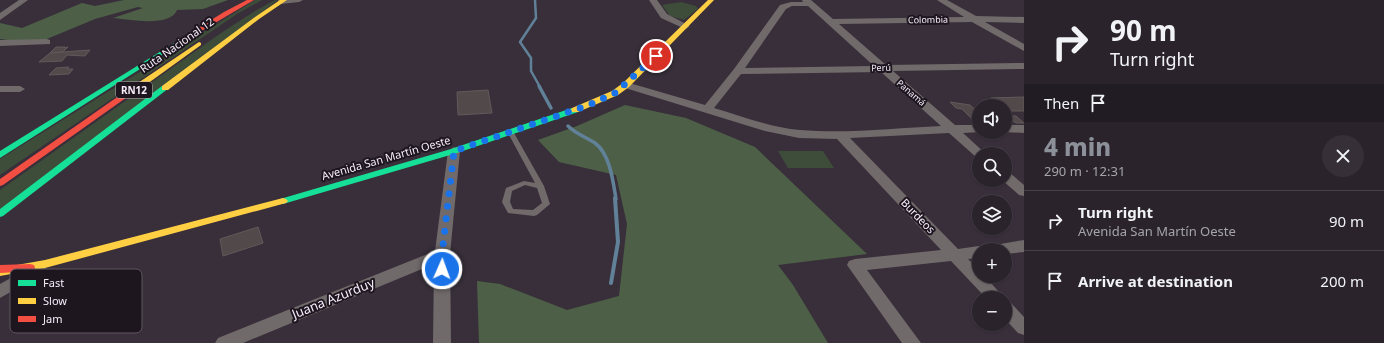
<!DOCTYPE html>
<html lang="en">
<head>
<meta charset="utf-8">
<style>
  body { margin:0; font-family:"Noto Sans",sans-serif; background:#362f38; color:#f1f3f6; height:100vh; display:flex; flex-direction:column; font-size:15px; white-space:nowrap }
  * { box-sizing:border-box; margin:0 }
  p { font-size:13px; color:#a5a4a9 }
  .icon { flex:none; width:22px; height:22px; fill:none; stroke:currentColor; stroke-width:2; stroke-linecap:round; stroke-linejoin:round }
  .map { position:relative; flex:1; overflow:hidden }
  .panel { display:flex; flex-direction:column; background:#2a232c; width:360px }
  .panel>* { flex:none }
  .banner { background:#2a232c; color:#f1f3f6; overflow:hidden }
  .tools { position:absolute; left:972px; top:99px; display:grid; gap:8px }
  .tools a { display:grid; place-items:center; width:40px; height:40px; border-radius:50%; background:#2a232c; box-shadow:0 1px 3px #0004,0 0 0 1px #464048; font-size:20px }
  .pin { position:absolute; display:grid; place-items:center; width:34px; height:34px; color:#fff; margin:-17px; border:2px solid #fff; border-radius:50%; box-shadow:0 1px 4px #0007 }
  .me { position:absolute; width:44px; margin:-22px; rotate:2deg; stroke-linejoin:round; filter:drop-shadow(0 0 3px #0008) }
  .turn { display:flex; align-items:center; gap:14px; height:84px; padding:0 20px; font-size:18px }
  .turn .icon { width:52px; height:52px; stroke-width:2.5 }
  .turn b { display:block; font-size:28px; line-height:34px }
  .then { display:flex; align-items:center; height:38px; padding:0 20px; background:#0003; gap:8px; font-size:15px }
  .round { display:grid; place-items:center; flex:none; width:42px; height:42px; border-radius:21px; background:#362f38 }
  .overview { display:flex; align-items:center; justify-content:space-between; height:68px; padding:0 20px }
  h1 { font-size:24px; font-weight:800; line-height:30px; color:#8c9099 }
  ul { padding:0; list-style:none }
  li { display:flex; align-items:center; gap:12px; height:60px; padding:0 20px; border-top:1px solid #464048 }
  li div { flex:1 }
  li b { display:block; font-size:15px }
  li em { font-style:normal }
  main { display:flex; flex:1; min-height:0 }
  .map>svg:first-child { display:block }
</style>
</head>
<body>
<main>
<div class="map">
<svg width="1024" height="343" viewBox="0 0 1024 343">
  <rect width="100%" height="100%" fill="#382f3a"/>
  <g fill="#3e4c3a">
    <path d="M255,0H262L237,14L0,175V159Z"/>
    <path d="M275,0H278L0,209V190L221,33L255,11Z"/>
    <path d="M681,2L696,6L698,9L684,20L670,16L662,5Z"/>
    <path d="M778,151H823L834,168H788Z"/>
  </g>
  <g fill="#4d6047">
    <path d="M124,0H228L203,9L177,10C170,28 128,19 113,18L143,8L138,7L95,19L42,41L24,42L0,39V23L22,28L82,3L95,6Z"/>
    <path d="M625,105L686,118L755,147L867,254L778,265L793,285L828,343H479L477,281L500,284L567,310L619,296L627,224L616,175L559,162L538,140L577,126Z"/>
  </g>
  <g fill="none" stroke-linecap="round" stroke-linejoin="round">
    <path stroke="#618199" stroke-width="2.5" d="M535,0L536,18L520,42L531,58V71L540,87"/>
    <g stroke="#618199" stroke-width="3.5">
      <path d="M539,86L551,108"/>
      <path d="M568,126C576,134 586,137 595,143C610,154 613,181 616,199"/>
    </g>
    <path stroke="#618199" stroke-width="4" d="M611,283L618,242L615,198"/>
  </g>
  <g fill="#52494a" stroke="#625a5a">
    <path d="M56,47H65L64,48L68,47L63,52L50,53Z"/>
    <path d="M90,50L85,56L67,55L62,61L39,62L50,53Z"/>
    <path d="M69,67L67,69H73L69,74L49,75L56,68Z"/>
    <path d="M488,90L492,113L458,115L457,92Z"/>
    <path d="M1024,97V111H1008L1005,109V106H1002L991,98Z"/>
    <path d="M950,102L970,105L979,113V121H974L962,109L956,108Z"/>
    <path d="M1006,116H1016L1024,123H1016Z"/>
    <path d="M258,227L263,243L223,256L220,239Z"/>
  </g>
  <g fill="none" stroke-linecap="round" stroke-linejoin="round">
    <path fill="#716a6a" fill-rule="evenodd" d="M511,131L514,133L544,186L550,204L537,215L534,216L508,213L502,202L506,188L524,181L535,183L508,133ZM525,185L537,188L542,203L533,210L513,209L510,202L512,191Z"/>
    <g fill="#716a6a" fill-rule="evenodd">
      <path d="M19,0H28L0,20V13Z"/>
      <path d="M278,0H303L299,2L281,4H278Z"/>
      <path d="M649,0H657L667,14L690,26L686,29L683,28L661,18Z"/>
      <path d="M802,0H811L833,19L964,17L937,0H947L976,16L1024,17V23L985,22L1024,44V51L972,22L839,24L886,65L1024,63V69L893,71L955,125H979V132H981L963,133L986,154H979V158L976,157L949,133L850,138L958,249L979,246L984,248L986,250H979V258L968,259L979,270V276H985L1004,298H986L951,261L867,270L921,343H902L847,265L849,261L855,259L941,250L837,139L799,138L765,131L622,87L621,85L626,82L705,105L734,69L780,5L791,2H803ZM792,6H808L874,66L745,68L786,9ZM881,72L941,126C895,128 847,134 800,130C771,128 742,116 714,108L741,74Z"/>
      <path d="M47,39L50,40V44L0,46V40Z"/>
      <path d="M0,86H20L25,89L20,92H0Z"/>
      <path d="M1005,125H1024V133L1003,132H1005Z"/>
      <path d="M454,147L460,151L450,254L451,343H433L434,264L243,343H215L218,338L435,251L448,151Z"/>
      <path d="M1005,172L1010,173L1024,185V196L1019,195L1002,180H1005Z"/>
      <path d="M1024,240V252L1005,254V250H986L989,246Z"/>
      <path d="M38,263L44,265L46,269L44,273L0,298V284Z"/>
      <path d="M1005,301L1011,303L1024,317V335L1018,333L1005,319Z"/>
    </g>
    <g fill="#16e098" fill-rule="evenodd">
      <path d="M179,40L181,41V43L0,158V151Z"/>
      <path d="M162,86H165L169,88L3,216L0,217V209Z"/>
      <path d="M572,108H578L579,110L578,112L457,153L283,204L278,201L280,199L451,149Z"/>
    </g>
    <g fill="#ffcf43" fill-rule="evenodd">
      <path d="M280,0H287L259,19L168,90H162V86L255,17Z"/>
      <path d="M708,0H714L629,87L618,95L578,112H572L571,110L572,108L612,91L623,83Z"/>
      <path d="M199,42L201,43V45L129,97H123V93Z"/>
      <path d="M283,198L286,199L288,201L286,203L45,268L0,276V268L45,260Z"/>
    </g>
    <g fill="#f24e42" fill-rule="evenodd">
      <path d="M247,0H254L181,43L176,42L224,12Z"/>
      <path d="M123,93H129L130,95L3,185L0,186V179Z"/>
      <path d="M30,264L34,265L35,268L34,271L0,273V265Z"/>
    </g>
  </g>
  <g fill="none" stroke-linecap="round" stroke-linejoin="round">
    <path stroke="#1a73e8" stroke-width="7" stroke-dasharray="0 12.6" d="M442,269V254L454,151L589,105L615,93L656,56"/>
  </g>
  <g text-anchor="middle" stroke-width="4" stroke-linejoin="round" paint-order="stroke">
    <g font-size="9" fill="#f8edfb" stroke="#1d161f">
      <text transform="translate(928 20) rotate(-1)" y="3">Colombia</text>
      <text transform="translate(881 68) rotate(-1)" y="3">Perú</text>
      <text transform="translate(911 93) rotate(41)" y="3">Panamá</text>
    </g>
    <rect fill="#1d161f" stroke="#b6acb9" stroke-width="1" x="116" y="82" width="36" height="16" rx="3"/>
    <g font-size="10" font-weight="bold" fill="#f8edfb">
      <text x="134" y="94">RN12</text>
    </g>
    <g font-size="11" fill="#f8edfb" stroke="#1d161f">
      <text transform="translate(177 45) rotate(-35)" y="4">Ruta Nacional 12</text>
      <text transform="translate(386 158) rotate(-16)" y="4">Avenida San Martín Oeste</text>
      <text transform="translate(918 216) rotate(46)" y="4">Burdeos</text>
    </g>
    <g font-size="13" fill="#f8edfb" stroke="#1d161f">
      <text transform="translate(333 298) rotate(-22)" y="5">Juana Azurduy</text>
    </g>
  </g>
  <rect x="10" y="269" width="132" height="64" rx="6" fill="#1d161f" stroke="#5f5661" stroke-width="1"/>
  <rect x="18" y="280" width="18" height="6" fill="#16e098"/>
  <rect x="18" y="298" width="18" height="6" fill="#ffcf43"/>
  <rect x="18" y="316" width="18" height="6" fill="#f24e42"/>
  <g font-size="11" fill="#f8edfb">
    <text x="43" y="287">Fast</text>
    <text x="43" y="305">Slow</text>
    <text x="43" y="323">Jam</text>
  </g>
</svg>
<div class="tools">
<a><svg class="icon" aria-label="sound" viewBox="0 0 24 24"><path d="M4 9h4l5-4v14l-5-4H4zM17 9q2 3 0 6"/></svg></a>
<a><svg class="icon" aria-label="search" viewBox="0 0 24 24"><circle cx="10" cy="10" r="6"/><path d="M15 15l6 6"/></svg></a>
<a><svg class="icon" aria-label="layers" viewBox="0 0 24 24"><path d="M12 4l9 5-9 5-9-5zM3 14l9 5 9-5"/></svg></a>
<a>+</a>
<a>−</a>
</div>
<div class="pin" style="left:656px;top:56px;background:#d93025"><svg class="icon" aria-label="arrive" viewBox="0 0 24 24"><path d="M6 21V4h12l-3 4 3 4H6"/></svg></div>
<svg class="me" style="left:442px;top:269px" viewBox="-20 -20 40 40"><circle r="17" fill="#1a73e8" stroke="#fff" stroke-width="3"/><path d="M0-11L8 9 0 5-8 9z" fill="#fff"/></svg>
</div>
<section class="panel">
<div class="banner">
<div class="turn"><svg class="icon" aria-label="right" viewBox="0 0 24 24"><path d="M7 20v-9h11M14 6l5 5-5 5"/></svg><div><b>90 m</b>Turn right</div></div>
<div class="then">Then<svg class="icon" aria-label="arrive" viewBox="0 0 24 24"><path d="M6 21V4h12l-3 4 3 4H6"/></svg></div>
</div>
<div class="overview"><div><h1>4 min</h1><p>290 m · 12:31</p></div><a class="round"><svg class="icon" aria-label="close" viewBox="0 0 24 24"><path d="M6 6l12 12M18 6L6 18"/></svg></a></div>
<ul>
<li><svg class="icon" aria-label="right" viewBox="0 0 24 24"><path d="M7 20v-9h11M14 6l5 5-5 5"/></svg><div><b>Turn right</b><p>Avenida San Martín Oeste</p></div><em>90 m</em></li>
<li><svg class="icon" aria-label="arrive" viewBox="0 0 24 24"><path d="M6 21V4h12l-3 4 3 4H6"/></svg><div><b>Arrive at destination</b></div><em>200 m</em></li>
</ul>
</section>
</main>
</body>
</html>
